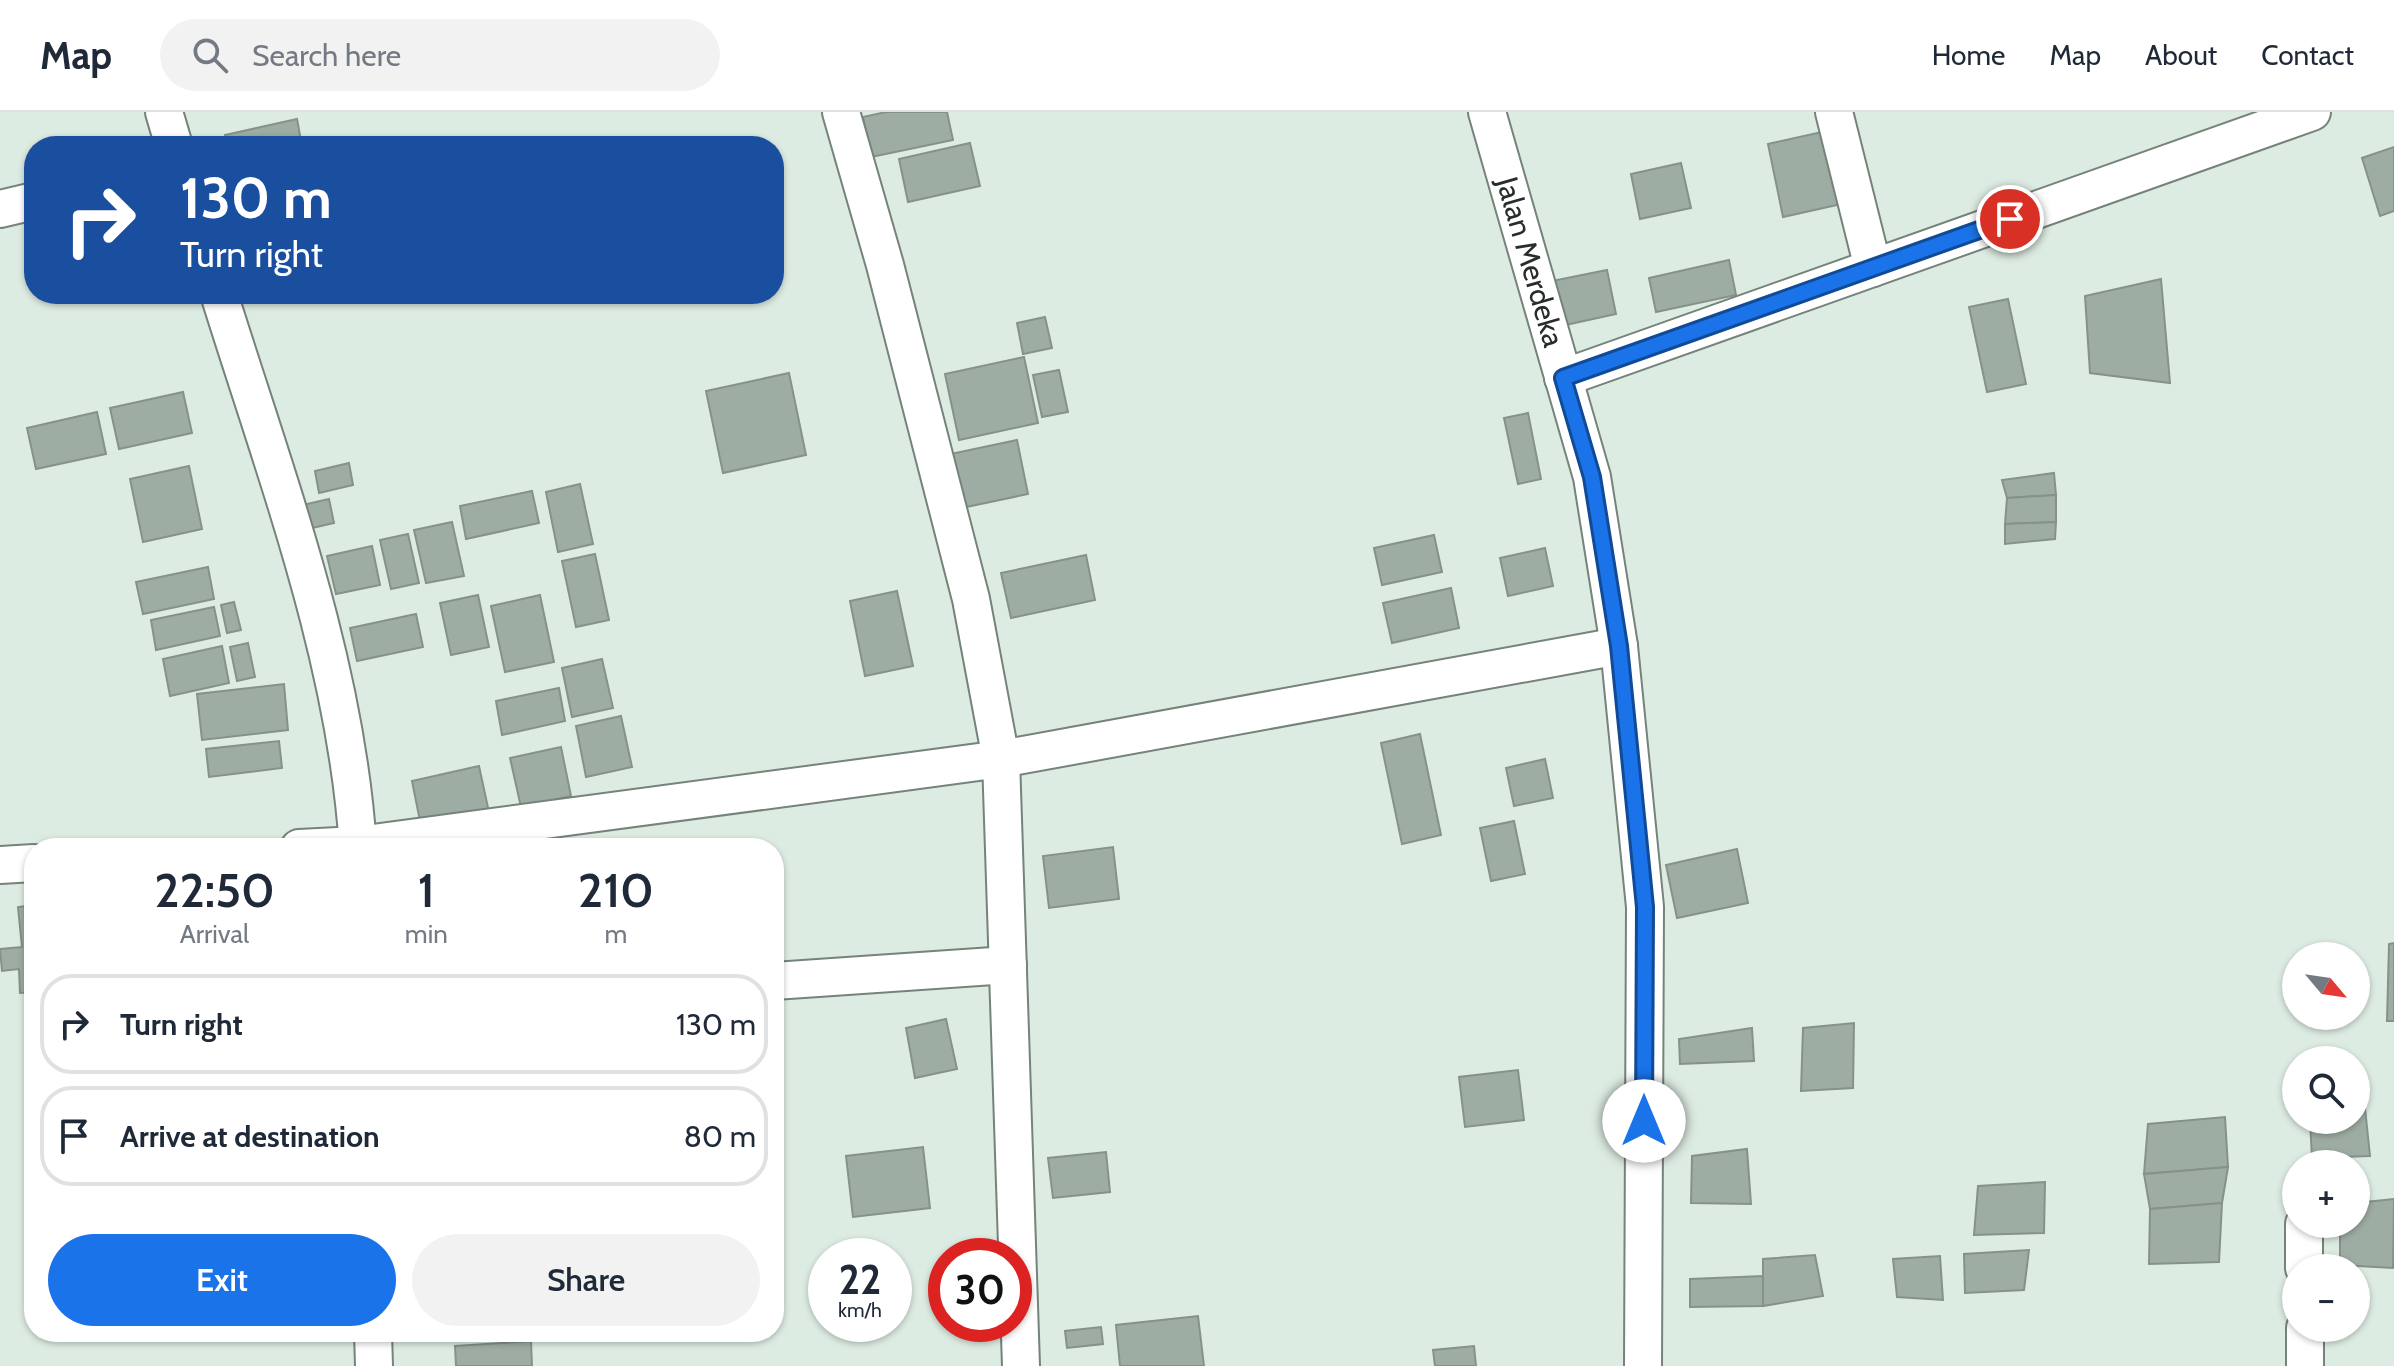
<!DOCTYPE html>
<html lang="en">
<head>
<meta charset="utf-8">
<style>
  body { margin:0; font-family:Cabin,sans-serif; background:#f2f2f3; color:#1f2937; height:100vh; display:flex; flex-direction:column; font-size:30px; white-space:nowrap }
  * { box-sizing:border-box; margin:0 }
  p { font-size:26px; color:#747a83 }
  .icon { flex:none; width:44px; height:44px; fill:none; stroke:currentColor; stroke-width:2; stroke-linecap:round; stroke-linejoin:round }
  .map { position:relative; flex:1; overflow:hidden }
  .drawer { position:absolute; left:24px; top:726px; width:760px; height:504px; display:flex; flex-direction:column; background:#fff; border-radius:32px; box-shadow:0 2px 6px #0004 }
  .drawer>* { flex:none }
  .hud { position:absolute; left:24px; top:24px; width:760px; height:168px; border-radius:32px; box-shadow:0 2px 6px #0004; background:#1a4fa0; color:#fff; overflow:hidden }
  .needle { width:52px; rotate:119deg }
  .buttons { position:absolute; left:2282px; top:830px; display:grid; gap:16px }
  .buttons a { display:grid; place-items:center; width:88px; height:88px; border-radius:50%; background:#fff; box-shadow:0 2px 6px #0004; font-size:40px }
  .speed { position:absolute; left:808px; top:1126px; display:flex; gap:16px; font-size:40px; font-weight:700; text-align:center }
  .speed>* { display:grid; place-content:center; width:104px; height:104px; border-radius:50%; background:#fff; box-shadow:0 2px 6px #0004; line-height:1 }
  .speed small { font-size:20px; font-weight:400 }
  .speed .limit { border:12px solid #d22; background:#fff; color:#111 }
  .pin { position:absolute; display:grid; place-items:center; width:68px; height:68px; color:#fff; margin:-34px; border:4px solid #fff; border-radius:50%; box-shadow:0 2px 8px #0007 }
  .me { position:absolute; width:88px; margin:-44px; rotate:0deg; stroke-linejoin:round; filter:drop-shadow(0 0 6px #0008) }
  .turn { display:flex; align-items:center; gap:28px; height:168px; padding:0 24px; font-size:36px }
  .turn .icon { width:104px; height:104px; stroke-width:2.5 }
  .turn b { display:block; font-size:56px; line-height:68px }
  .eta { display:flex; justify-content:space-evenly; align-items:center; height:136px; text-align:center }
  .eta b { font-size:48px; font-weight:600; line-height:56px }
  .cta { display:flex; gap:16px; margin-top:auto; padding:16px 24px }
  .cta a { flex:1; height:92px; border-radius:48px; background:#1a73e8; color:#fff; font-size:32px; font-weight:600; line-height:92px; text-align:center }
  .cta a+a { background:#f2f2f3; color:#1f2937 }
  ul { padding:0; list-style:none }
  li { display:flex; align-items:center; gap:24px; height:100px; margin:0 16px 12px; padding:0 8px; border:4px solid #e0e1e3; border-radius:32px }
  li div { flex:1 }
  li b { display:block; font-size:30px }
  li em { font-style:normal }
  header { display:flex; align-items:center; gap:48px; box-sizing:border-box; height:112px; padding:0 40px; background:#fff; border-bottom:2px solid #e0e1e3 }
  header strong { font-size:38px }
  nav { display:flex; gap:44px; margin-inline-start:auto; font-size:28px }
  .search { width:560px; height:72px; background:#f2f2f3; display:flex; align-items:center; gap:20px; box-sizing:border-box; padding:0 28px; border-radius:44px; color:#747a83; font-size:30px }
  .map>svg:first-child { display:block }
</style>
</head>
<body>
<header>
<strong>Map</strong>
<div class="search"><svg class="icon" aria-label="search" viewBox="0 0 24 24"><circle cx="10" cy="10" r="6"/><path d="M15 15l6 6"/></svg>Search here</div>
<nav><a>Home</a><a>Map</a><a>About</a><a>Contact</a></nav>
</header>
<div class="map">
<svg width="2394" height="1254" viewBox="0 0 2394 1254">
  <rect width="100%" height="100%" fill="#ddece2"/>
  <g fill="#9eada3" stroke="#859289" stroke-width="2">
    <path d="M886,0H947L953,28L871,45L863,5Z"/>
    <path d="M297,7L302,34H227L225,23Z"/>
    <path d="M1831,18L1846,91L1783,105L1768,32Z"/>
    <path d="M970,31L980,74L908,90L899,47Z"/>
    <path d="M2394,35V99L2380,104L2362,46Z"/>
    <path d="M1681,51L1691,96L1640,107L1631,62Z"/>
    <path d="M1729,148L1736,183L1656,200L1649,166Z"/>
    <path d="M1607,158L1616,202L1561,214L1552,169Z"/>
    <path d="M2161,167L2170,271L2090,261L2085,184Z"/>
    <path d="M2008,187L2026,272L1987,280L1969,195Z"/>
    <path d="M1045,205L1052,236L1023,242L1017,211Z"/>
    <path d="M1024,245L1038,311L959,328L945,262Z"/>
    <path d="M1059,258L1068,300L1042,305L1033,263Z"/>
    <path d="M789,261L806,343L723,361L706,279Z"/>
    <path d="M183,280L192,321L119,337L110,296Z"/>
    <path d="M97,300L106,342L36,357L27,316Z"/>
    <path d="M1528,301L1541,367L1518,372L1504,306Z"/>
    <path d="M1017,328L1028,382L957,397L946,343Z"/>
    <path d="M349,351L353,373L319,381L315,359Z"/>
    <path d="M189,354L202,417L143,430L130,367Z"/>
    <path d="M2054,361L2056,383L2007,386L2002,368Z"/>
    <path d="M580,372L593,432L558,440L546,380Z"/>
    <path d="M532,379L539,411L466,427L460,394Z"/>
    <path d="M2056,383V410L2005,412L2007,386Z"/>
    <path d="M329,387L334,411L299,419L294,395Z"/>
    <path d="M452,410L464,464L426,471L414,418Z"/>
    <path d="M2056,410L2055,427L2005,432V412Z"/>
    <path d="M408,422L419,471L391,477L380,428Z"/>
    <path d="M1434,423L1442,460L1382,473L1374,436Z"/>
    <path d="M372,434L380,473L336,482L327,444Z"/>
    <path d="M1545,436L1553,474L1508,484L1500,446Z"/>
    <path d="M595,442L609,508L576,515L562,449Z"/>
    <path d="M1086,443L1095,488L1011,506L1001,461Z"/>
    <path d="M208,455L214,487L143,502L136,470Z"/>
    <path d="M1451,476L1459,516L1392,531L1383,491Z"/>
    <path d="M897,479L913,554L865,564L850,489Z"/>
    <path d="M478,483L489,535L451,543L440,491Z"/>
    <path d="M540,483L554,550L505,560L491,494Z"/>
    <path d="M234,490L241,518L227,521L221,493Z"/>
    <path d="M214,495L220,524L156,538L151,508Z"/>
    <path d="M416,502L423,535L357,549L350,516Z"/>
    <path d="M248,531L255,565L237,569L230,535Z"/>
    <path d="M222,534L229,571L170,584L163,547Z"/>
    <path d="M602,547L613,596L572,605L562,556Z"/>
    <path d="M284,572L288,618L202,628L197,582Z"/>
    <path d="M559,576L565,609L502,623L496,589Z"/>
    <path d="M621,604L632,655L586,665L576,614Z"/>
    <path d="M1420,622L1441,723L1402,732L1381,631Z"/>
    <path d="M279,629L282,656L209,665L206,637Z"/>
    <path d="M561,635L571,684L521,695L510,646Z"/>
    <path d="M1545,647L1553,686L1514,694L1506,656Z"/>
    <path d="M479,654L490,705L422,719L412,669Z"/>
    <path d="M1514,709L1525,762L1491,769L1480,716Z"/>
    <path d="M1113,735L1119,787L1049,796L1043,744Z"/>
    <path d="M1737,737L1748,791L1677,806L1666,753Z"/>
    <path d="M34,793V880L20,881L19,857L2,859L0,837L22,835L18,795Z"/>
    <path d="M2394,831V909H2387L2389,832Z"/>
    <path d="M946,907L957,957L915,966L906,916Z"/>
    <path d="M1854,911L1853,976L1801,979L1803,916Z"/>
    <path d="M1752,916L1754,949L1680,952L1679,927Z"/>
    <path d="M1518,958L1524,1008L1465,1015L1459,965Z"/>
    <path d="M2365,996L2370,1044L2312,1046L2310,1008H2356V997Z"/>
    <path d="M2225,1005L2228,1055L2144,1062L2148,1012Z"/>
    <path d="M923,1035L930,1096L853,1105L846,1044Z"/>
    <path d="M1747,1037L1751,1092L1691,1091L1692,1044Z"/>
    <path d="M1106,1040L1110,1080L1053,1086L1048,1046Z"/>
    <path d="M2228,1055L2222,1091L2150,1097L2144,1062Z"/>
    <path d="M2045,1070L2044,1121L1974,1123L1978,1074Z"/>
    <path d="M2394,1087L2393,1156L2340,1153V1112H2356V1091Z"/>
    <path d="M2222,1091L2219,1150L2149,1152L2150,1097Z"/>
    <path d="M2029,1138L2024,1178L1965,1181L1964,1142Z"/>
    <path d="M1815,1143L1823,1184L1763,1194V1147Z"/>
    <path d="M1940,1144L1943,1188L1897,1185L1893,1147Z"/>
    <path d="M1763,1164V1194L1690,1195V1167Z"/>
    <path d="M1198,1204L1204,1254H1120L1116,1213Z"/>
    <path d="M1101,1215L1103,1232L1067,1236L1065,1219Z"/>
    <path d="M237,1220H286V1228L237,1229Z"/>
    <path d="M531,1229L532,1254H456L455,1234Z"/>
    <path d="M1474,1234L1476,1254H1435L1433,1238Z"/>
  </g>
  <g fill="none" stroke-linecap="round" stroke-linejoin="round">
    <defs>
      <g id="minor">
        <path d="M164,0L174,34"/>
        <path d="M841,0L885,153L971,487L1001,647L1021,1254"/>
        <path id="s1" d="M1487,0L1592,365L1619,534L1645,795L1643,1254"/>
        <path d="M1834,0L1873,156"/>
        <path d="M0,97L34,89"/>
        <path d="M219,182C275,362 346,547 358,736"/>
        <path d="M1563,266L2312,0"/>
        <path d="M299,736L358,733L1001,647L1619,534"/>
        <path d="M0,753L34,751"/>
        <path d="M774,869L1008,853"/>
        <path d="M2304,1156V1112"/>
        <path d="M2305,1216V1254"/>
        <path d="M373,1220L374,1254"/>
      </g>
    </defs>
    <use href="#minor" stroke="#75837a" stroke-width="40"/>
    <use href="#minor" stroke="#fff" stroke-width="36"/>
  </g>
  <g fill="none" stroke-linecap="round" stroke-linejoin="round">
    <defs>
      <path id="route" d="M1644,1009L1645,795L1619,534L1592,365L1563,266L2010,107"/>
    </defs>
    <use href="#route" stroke="#114b97" stroke-width="20"/>
    <use href="#route" stroke="#1a73e8" stroke-width="14"/>
  </g>
  <g text-anchor="middle" stroke-width="6" stroke-linejoin="round" paint-order="stroke">
    <g font-size="30" fill="#282d2a" stroke="#fff">
      <text dy="10" stroke="none"><textPath href="#s1" startOffset="156">Jalan Merdeka</textPath></text>
    </g>
  </g>
</svg>
<div class="buttons">
<a><svg class="needle" viewBox="-14 -14 28 28"><path d="M0-13l5 13h-10z" fill="#e53935"/><path d="M0 13l5-13h-10z" fill="#747a83"/></svg></a>
<a><svg class="icon" aria-label="search" viewBox="0 0 24 24"><circle cx="10" cy="10" r="6"/><path d="M15 15l6 6"/></svg></a>
<a>+</a>
<a>−</a>
</div>
<div class="speed"><div>22<small>km/h</small></div><div class="limit">30</div></div>
<div class="pin" style="left:2010px;top:107px;background:#d93025"><svg class="icon" aria-label="arrive" viewBox="0 0 24 24"><path d="M6 21V4h12l-3 4 3 4H6"/></svg></div>
<svg class="me" style="left:1644px;top:1009px" viewBox="-20 -20 40 40"><circle r="19" fill="#fff"/><path d="M0-13L10 11 0 6-10 11z" fill="#1a73e8"/></svg>
<div class="hud">
<div class="turn"><svg class="icon" aria-label="right" viewBox="0 0 24 24"><path d="M7 20v-9h11M14 6l5 5-5 5"/></svg><div><b>130 m</b>Turn right</div></div>
</div>
<section class="drawer">
<div class="eta">
<div><b>22:50</b><p>Arrival</p></div>
<div><b>1</b><p>min</p></div>
<div><b>210</b><p>m</p></div>
</div>
<ul>
<li><svg class="icon" aria-label="right" viewBox="0 0 24 24"><path d="M7 20v-9h11M14 6l5 5-5 5"/></svg><div><b>Turn right</b></div><em>130 m</em></li>
<li><svg class="icon" aria-label="arrive" viewBox="0 0 24 24"><path d="M6 21V4h12l-3 4 3 4H6"/></svg><div><b>Arrive at destination</b></div><em>80 m</em></li>
</ul>
<div class="cta"><a>Exit</a><a>Share</a></div>
</section>
</div>
</body>
</html>
